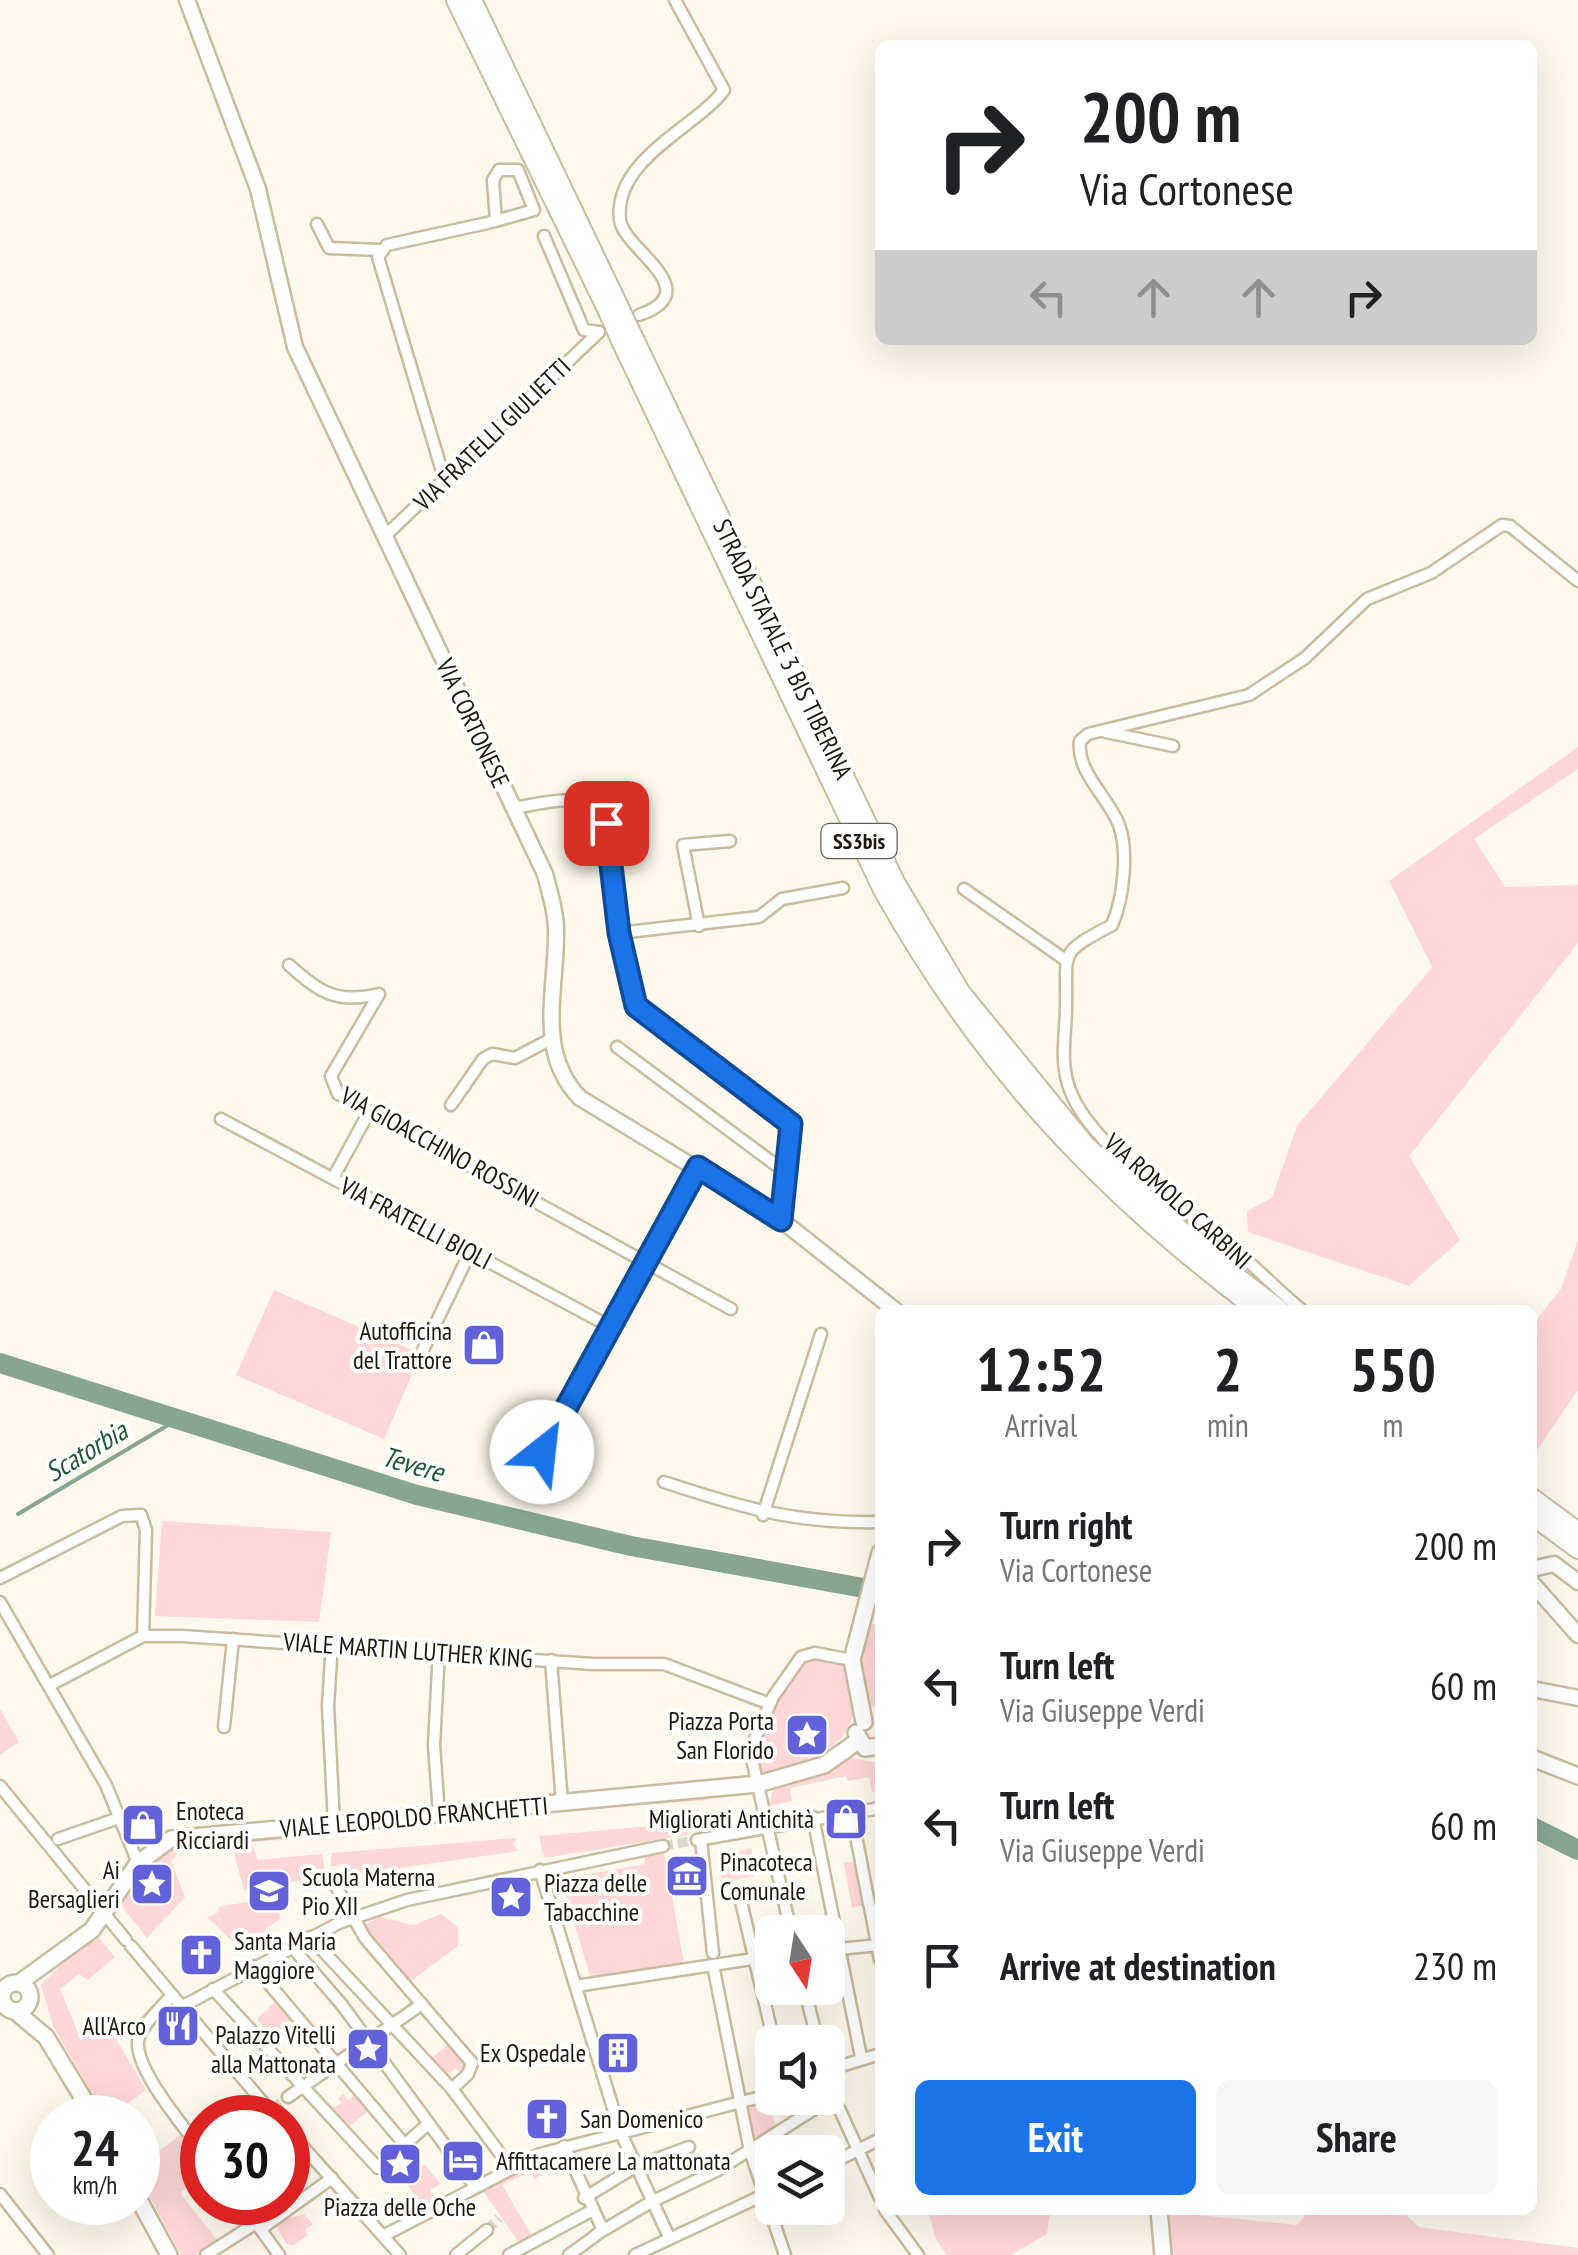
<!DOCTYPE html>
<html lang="en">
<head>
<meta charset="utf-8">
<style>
  body { margin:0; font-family:"PT Sans Narrow",sans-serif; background:#f6f6f6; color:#202124; height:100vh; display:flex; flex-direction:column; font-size:38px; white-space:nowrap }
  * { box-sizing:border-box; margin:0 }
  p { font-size:32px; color:#757577 }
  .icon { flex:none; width:55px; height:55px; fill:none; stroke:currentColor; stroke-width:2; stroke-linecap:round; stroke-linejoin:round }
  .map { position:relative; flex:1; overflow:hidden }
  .details { position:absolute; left:875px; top:1305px; width:662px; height:910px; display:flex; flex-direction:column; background:#fff; border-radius:15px; box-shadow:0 10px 40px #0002 }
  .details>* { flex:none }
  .guide { position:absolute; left:875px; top:40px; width:662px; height:305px; border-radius:15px; box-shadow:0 10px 40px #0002; background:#fff; color:#202124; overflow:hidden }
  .needle { width:65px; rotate:168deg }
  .buttons { position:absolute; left:755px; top:1915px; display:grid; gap:20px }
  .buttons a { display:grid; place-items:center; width:90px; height:90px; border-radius:15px; background:#fff; box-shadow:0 10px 40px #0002; font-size:50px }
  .speed { position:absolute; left:30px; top:2095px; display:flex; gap:20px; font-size:50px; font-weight:700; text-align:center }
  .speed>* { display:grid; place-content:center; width:130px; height:130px; border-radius:50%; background:#fff; box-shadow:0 10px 40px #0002; line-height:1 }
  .speed small { font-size:25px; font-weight:400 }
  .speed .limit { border:15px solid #d22; background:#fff; color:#111 }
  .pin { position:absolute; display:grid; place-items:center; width:85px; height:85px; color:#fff; margin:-42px; border-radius:20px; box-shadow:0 5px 15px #0006 }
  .me { position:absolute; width:110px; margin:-55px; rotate:29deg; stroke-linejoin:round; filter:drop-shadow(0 0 8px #0008) }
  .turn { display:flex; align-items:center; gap:35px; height:210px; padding:0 40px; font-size:45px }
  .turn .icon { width:130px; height:130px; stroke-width:2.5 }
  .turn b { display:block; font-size:70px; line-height:85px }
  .lanes { display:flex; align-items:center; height:95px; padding:0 40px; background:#0003; justify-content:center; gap:50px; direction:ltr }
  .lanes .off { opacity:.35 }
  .eta { display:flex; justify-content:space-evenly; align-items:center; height:170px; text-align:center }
  .eta b { font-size:60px; font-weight:700; line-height:70px }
  .cta { display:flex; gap:20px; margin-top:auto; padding:20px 40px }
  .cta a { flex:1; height:115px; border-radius:15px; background:#1a73e8; color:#fff; font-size:40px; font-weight:700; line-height:115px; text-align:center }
  .cta a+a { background:#f6f6f6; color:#202124 }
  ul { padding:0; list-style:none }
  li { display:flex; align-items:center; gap:30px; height:140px; padding:0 40px }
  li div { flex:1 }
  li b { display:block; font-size:38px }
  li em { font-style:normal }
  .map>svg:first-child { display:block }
</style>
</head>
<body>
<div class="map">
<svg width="1578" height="2255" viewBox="0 0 1578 2255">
  <rect width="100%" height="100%" fill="#fef9ec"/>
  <g fill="#fed7d6">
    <path d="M1578,747V769L1474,839L1505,887L1578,885V943L1409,1156L1460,1240L1409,1286L1248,1232L1247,1211L1272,1198L1297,1126L1432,967L1389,881Z"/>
    <path d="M1578,1240V1390L1533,1456V1324L1561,1289Z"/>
    <path d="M274,1290L421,1354L384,1439L236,1375Z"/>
    <path d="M162,1521L331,1532L319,1622L155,1616Z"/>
    <path d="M880,1621V1715C855,1691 860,1655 869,1626Z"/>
    <path d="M814,1660L848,1665C850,1676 856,1692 855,1704C849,1753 802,1766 763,1776L757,1757L760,1734L800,1665Z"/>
    <path d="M0,1709L19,1742L0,1755Z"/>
    <path d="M852,1758L879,1763L880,1790L872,1792L869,1777L848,1781L846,1776L790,1788L792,1801L768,1806L774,1787Z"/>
    <path d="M707,1796V1800L526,1814V1810Z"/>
    <path d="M686,1823L688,1835L544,1858L539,1836Z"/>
    <path d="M324,1829V1837L251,1842L258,1860L322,1854L326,1876L244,1890L233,1850H180L171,1862L185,1897L147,1938L120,1904L143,1869L177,1843Z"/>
    <path d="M517,1838L513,1845L518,1851L343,1876L342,1866H331L332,1853Z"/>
    <path d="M751,1848L753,1857L746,1860L754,1876L722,1882L718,1858Z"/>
    <path d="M664,1853L684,1963L591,1979L561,1879L645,1864V1856Z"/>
    <path d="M859,1861L867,1904L852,1908L844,1863Z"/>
    <path d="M282,1896L287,1904L279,1909L280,1919L264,1930L267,1937L251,1947L242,1927L243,1936L233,1942L207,1917L219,1912L218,1907Z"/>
    <path d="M441,1914L458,1927V1946L408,1983L360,1927L379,1917L414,1925Z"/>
    <path d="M94,1932L115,1957L88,1980L79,1974L60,1989L81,2040L106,2022L146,2090L119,2110L124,2117H105L53,2026L41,1985Z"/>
    <path d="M278,1999L294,2018L271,2036L257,2019Z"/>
    <path d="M450,2043L468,2065L462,2075L456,2068L444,2077L429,2060Z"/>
    <path d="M357,2093L371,2109L346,2129L329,2109L342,2103L338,2098L343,2094L348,2100Z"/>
    <path d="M756,2104L758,2112L770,2111L779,2132L753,2147L744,2107Z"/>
    <path d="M138,2134L154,2155L180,2135L202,2164V2176L180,2193L218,2241L197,2255H181L138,2174Z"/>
    <path d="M544,2161L549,2171L534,2179L530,2172L502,2185L532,2236L519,2243L481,2188Z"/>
    <path d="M425,2165L441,2184L430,2190L436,2201L424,2208L402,2177Z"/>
    <path d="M928,2210H1050V2211L1047,2234L1011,2255H947L936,2239Z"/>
    <path d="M1151,2210L1297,2225L1310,2210H1401L1419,2227L1578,2248V2255H1169L1164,2228Z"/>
    <path d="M288,2214L291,2218L304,2214L313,2224L305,2230L308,2235L294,2245L286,2244L275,2223Z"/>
  </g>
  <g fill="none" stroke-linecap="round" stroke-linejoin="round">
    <path stroke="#87a692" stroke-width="4" d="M18,1514L175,1421"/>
    <g stroke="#87a692" stroke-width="20">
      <path d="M0,1363L417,1495L631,1546L880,1591"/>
      <path d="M1532,1827L1578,1850"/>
    </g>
    <g stroke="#dcd7cb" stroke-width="10" stroke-dasharray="10 5" stroke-linecap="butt">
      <path d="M663,1846L697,1840"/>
      <path d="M273,2109L288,2097"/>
      <path d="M487,2230L499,2218"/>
    </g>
    <defs>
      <g id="minor">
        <path d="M317,224L329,248L381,250"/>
        <path d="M544,236L584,330L599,332"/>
        <path d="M639,315C709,291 623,249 620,220C613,159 697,127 724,90L675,0"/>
        <path d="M444,478L378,257L387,245L483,224C500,220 517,215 534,210L518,170H499L493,180L496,221"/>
        <path d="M385,536L599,332"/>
        <path d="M1106,732L1173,746"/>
        <path d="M514,808C541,803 576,794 602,807L619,933L636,1006L791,1124L781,1220"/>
        <path d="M964,889L1064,959"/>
        <path d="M699,926L683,845L730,841"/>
        <path d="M619,933L759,917L782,899L843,888"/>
        <path d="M289,965C320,993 337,1004 379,994L331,1076L338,1094L731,1309"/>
        <path d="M617,1047L788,1174"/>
        <path d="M451,1105L483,1059L492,1054L515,1058L551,1039"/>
        <path d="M221,1119L611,1327"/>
        <path d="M333,1178L369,1112"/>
        <path d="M1302,1310C1276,1289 1253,1264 1228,1244C1182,1207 1090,1145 1070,1090C1059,1062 1066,1035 1066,1006C1067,949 1058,954 1112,925C1123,900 1129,852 1119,825C1109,798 1076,772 1080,741L1088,734L1249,695L1305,658L1367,599L1431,573L1502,525L1510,526L1578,581"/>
        <path d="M423,1350L470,1252"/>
        <path d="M541,1452L698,1167"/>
        <path d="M664,1482C743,1508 796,1524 880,1522"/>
        <path d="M763,1515L821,1334"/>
        <path d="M0,1578L122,1516L141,1515L146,1530L143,1636"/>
        <path d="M0,1602L106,1785L138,1863"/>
        <path d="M332,1643L328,1706L334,1823"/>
        <path d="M551,1660L562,1803"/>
        <path d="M50,1685L143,1636H182L593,1664H664L770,1704"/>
        <path d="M224,1727L233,1639"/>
        <path d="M0,1786L126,1940"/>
        <path d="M439,1814L434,1745L439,1651"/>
        <path d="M813,1817L861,2057"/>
        <path d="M854,1825L869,1904"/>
        <path d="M58,1839L116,1819"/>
        <path d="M697,1840L880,1808"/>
        <path d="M701,1840L713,1953"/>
        <path d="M540,1870L620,2131L669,2237"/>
        <path d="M332,1879L365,1938L472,2063L468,2074L452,2089"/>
        <path d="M739,1893L774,2042"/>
        <path d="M870,1907L880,1960"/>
        <path d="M791,1932L750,1750L773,1697L801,1657L815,1653L852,1660"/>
        <path d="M310,1937L452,2089L510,2167"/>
        <path d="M131,1946L276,2118"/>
        <path d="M292,1947L342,2005L474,2185"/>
        <path d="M828,1950L880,1945"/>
        <path d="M713,1965L750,2151L785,2255"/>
        <path d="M254,1966L405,2145"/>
        <path d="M576,1986L772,1956"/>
        <path d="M804,1988L818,2042"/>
        <path d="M213,1989L378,2168L427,2125"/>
        <path d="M171,1996C162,2007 140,2026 138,2041C135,2070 185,2128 202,2151"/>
        <path d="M0,1999L2,1997"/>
        <path d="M181,2007L339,1923L407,1900L663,1846"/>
        <path d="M828,2070L880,2054"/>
        <path d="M828,2084L880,2198"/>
        <path d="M288,2097L422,2004"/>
        <path d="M288,2130L400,2255"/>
        <path d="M564,2146L603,2230"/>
        <path d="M828,2165L880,2139"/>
        <path d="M0,2194L48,2255"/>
        <path d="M584,2198L635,2167L689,2147"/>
        <path d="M241,2202L279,2255"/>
        <path d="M885,2210L918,2255"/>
        <path d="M261,2229L332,2178"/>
        <path d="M597,2234L651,2202L718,2170L832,2098"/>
        <path d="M383,2236L540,2154L772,2094"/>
        <path d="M206,2255L256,2223"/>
        <path d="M456,2255L487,2230"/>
        <path d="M509,2255L591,2211"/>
        <path d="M569,2255L595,2236"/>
        <path d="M635,2255L772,2191"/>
      </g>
      <g id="tertiary">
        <path d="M187,0L258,189L295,347L545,874C550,894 557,915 556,935C556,992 536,1053 580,1098L781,1220L895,1310"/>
        <path d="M1532,1569L1554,1564L1578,1582"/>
        <path d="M1532,1583L1578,1635"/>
        <path d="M1532,1689L1578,1698"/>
      </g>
      <g id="secondary">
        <path d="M864,1722L852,1660L880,1553"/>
        <path d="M856,1733L865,1748L880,1746"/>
        <path d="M1532,1758L1578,1776"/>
        <circle cx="16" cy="1997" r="14"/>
        <path d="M19,1983L92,1930L138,1863L171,1839L758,1784L824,1765L858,1741"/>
        <path d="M15,2011L46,2037L95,2118"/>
        <path d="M138,2198L169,2255"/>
        <path d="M1159,2210L1163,2255"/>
      </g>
      <g id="trunk">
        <path d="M456,0L607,309"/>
        <path d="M472,0L618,305"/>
        <path d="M635,341L895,882L961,993L1086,1146L1209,1256L1280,1310"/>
        <path d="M623,345L883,890C981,1065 1098,1190 1258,1310"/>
        <path d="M1532,1498L1578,1532"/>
        <path d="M1532,1515L1578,1549"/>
      </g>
    </defs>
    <use href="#minor" stroke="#c8bc9d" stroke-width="15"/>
    <use href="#tertiary" stroke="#c8bc9d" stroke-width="19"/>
    <use href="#secondary" stroke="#c8bc9d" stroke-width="20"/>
    <use href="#trunk" stroke="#c8bc9d" stroke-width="22"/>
    <use href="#minor" stroke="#fff" stroke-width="10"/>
    <use href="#tertiary" stroke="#fff" stroke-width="14"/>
    <use href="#secondary" stroke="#fff" stroke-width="15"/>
    <use href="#trunk" stroke="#fff" stroke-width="18"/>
    <defs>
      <g id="trunk-bridge">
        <path d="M618,305L635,341"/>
        <path d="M607,309L623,345"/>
      </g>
    </defs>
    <use href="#trunk-bridge" stroke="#c8bc9d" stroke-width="22" stroke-linecap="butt"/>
    <use href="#trunk-bridge" stroke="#fff" stroke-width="18"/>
  </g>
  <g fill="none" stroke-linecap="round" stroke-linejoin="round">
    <defs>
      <path id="route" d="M542,1452L698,1167L781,1220L791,1124L636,1006L619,933L606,823"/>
    </defs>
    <use href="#route" stroke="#114b97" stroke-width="25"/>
    <use href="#route" stroke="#1a73e8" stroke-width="18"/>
  </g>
  <defs>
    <symbol id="shop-square" viewBox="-11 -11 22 22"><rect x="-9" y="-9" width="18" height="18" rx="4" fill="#6161da" stroke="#fff"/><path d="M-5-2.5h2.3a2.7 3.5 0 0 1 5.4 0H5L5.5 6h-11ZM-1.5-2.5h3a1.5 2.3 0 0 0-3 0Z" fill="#fff"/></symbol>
    <symbol id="sight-square" viewBox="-11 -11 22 22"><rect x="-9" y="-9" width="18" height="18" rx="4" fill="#6161da" stroke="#fff"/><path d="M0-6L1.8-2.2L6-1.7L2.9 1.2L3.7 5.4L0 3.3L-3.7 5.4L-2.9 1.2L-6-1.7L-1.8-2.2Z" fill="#fff"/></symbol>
    <symbol id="museum-square" viewBox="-11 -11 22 22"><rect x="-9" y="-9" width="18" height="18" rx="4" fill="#6161da" stroke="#fff"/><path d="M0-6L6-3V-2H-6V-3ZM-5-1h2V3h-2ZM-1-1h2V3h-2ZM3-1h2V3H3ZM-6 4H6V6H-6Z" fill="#fff"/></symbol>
    <symbol id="school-square" viewBox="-11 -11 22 22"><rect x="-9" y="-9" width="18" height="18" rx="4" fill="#6161da" stroke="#fff"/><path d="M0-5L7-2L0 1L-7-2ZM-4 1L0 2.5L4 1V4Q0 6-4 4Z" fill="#fff"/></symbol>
    <symbol id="church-square" viewBox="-11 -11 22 22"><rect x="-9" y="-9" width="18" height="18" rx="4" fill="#6161da" stroke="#fff"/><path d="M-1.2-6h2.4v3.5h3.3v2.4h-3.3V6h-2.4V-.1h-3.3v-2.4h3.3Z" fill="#fff"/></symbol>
    <symbol id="restaurant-square" viewBox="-11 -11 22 22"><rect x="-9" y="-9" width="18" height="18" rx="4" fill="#6161da" stroke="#fff"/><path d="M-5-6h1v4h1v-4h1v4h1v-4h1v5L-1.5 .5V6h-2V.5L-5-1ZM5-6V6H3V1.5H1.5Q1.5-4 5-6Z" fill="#fff"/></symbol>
    <symbol id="building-square" viewBox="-11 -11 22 22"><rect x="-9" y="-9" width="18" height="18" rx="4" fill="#6161da" stroke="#fff"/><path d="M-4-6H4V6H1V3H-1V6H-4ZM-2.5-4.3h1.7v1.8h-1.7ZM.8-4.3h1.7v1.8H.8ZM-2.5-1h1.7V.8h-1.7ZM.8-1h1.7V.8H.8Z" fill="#fff"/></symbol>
    <symbol id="hotel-square" viewBox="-11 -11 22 22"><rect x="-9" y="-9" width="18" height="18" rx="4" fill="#6161da" stroke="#fff"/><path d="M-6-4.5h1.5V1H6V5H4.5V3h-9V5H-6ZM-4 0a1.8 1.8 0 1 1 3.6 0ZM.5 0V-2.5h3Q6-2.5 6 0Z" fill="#fff"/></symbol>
  </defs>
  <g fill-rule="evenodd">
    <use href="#shop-square" x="459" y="1320" width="50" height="50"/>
    <use href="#sight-square" x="782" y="1710" width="50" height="50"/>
    <use href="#shop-square" x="821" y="1794" width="50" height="50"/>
    <use href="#shop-square" x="118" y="1800" width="50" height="50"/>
    <use href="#museum-square" x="662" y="1851" width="50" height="50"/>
    <use href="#sight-square" x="127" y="1859" width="50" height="50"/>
    <use href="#school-square" x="244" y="1866" width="50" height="50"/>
    <use href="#sight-square" x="486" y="1872" width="50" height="50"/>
    <use href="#church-square" x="176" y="1930" width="50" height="50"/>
    <use href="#restaurant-square" x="153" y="2001" width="50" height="50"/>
    <use href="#sight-square" x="343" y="2024" width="50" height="50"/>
    <use href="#building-square" x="593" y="2028" width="50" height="50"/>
    <use href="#church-square" x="522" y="2094" width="50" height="50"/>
    <use href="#hotel-square" x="438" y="2136" width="50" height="50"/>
    <use href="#sight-square" x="375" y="2139" width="50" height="50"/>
  </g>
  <g text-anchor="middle" stroke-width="8" stroke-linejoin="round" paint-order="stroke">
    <rect fill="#fff" stroke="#625e56" stroke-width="2.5" x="821.5" y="824" width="75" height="34" rx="8"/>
    <g font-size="22" font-weight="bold" fill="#1e190e">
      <text x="859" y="849">SS3bis</text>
    </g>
    <g font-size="25" fill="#1e190e" stroke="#fff">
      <text transform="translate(492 434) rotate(-44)" y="9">VIA FRATELLI GIULIETTI</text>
      <text transform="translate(783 649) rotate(64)" y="9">STRADA STATALE 3 BIS TIBERINA</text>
      <text transform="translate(473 723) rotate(65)" y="9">VIA CORTONESE</text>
      <text transform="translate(440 1147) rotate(29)" y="9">VIA GIOACCHINO ROSSINI</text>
      <text transform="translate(1178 1201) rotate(42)" y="9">VIA ROMOLO CARBINI</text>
      <text transform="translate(416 1223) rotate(28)" y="9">VIA FRATELLI BIOLI</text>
      <text transform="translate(408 1650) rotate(4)" y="9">VIALE MARTIN LUTHER KING</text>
      <text transform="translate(414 1817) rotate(-5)" y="9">VIALE LEOPOLDO FRANCHETTI</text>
    </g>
    <g font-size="25" fill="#1e190e" stroke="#fff" text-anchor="end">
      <text x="452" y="1340">Autofficina<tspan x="452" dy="29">del Trattore</tspan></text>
      <text x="774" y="1730">Piazza Porta<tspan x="774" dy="29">San Florido</tspan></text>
      <text x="176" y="1820" text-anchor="start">Enoteca<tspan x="176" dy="29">Ricciardi</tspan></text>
      <text x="814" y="1828">Migliorati Antichità</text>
      <text x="720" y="1871" text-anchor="start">Pinacoteca<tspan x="720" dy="29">Comunale</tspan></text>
      <text x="120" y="1879">Ai<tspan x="120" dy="29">Bersaglieri</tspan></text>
      <text x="302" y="1886" text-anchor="start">Scuola Materna<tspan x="302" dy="29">Pio XII</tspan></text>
      <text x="544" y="1892" text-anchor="start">Piazza delle<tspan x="544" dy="29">Tabacchine</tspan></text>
      <text x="234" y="1950" text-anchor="start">Santa Maria<tspan x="234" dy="29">Maggiore</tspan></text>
      <text x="146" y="2035">All'Arco</text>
      <text x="336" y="2044">Palazzo Vitelli<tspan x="336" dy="29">alla Mattonata</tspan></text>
      <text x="586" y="2062">Ex Ospedale</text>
      <text x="580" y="2128" text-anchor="start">San Domenico</text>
      <text x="496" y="2170" text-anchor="start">Affittacamere La mattonata</text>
      <text x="400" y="2216" text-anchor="middle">Piazza delle Oche</text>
    </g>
    <g font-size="28" font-style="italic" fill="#215639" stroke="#fff">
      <text transform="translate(86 1451) rotate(-31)" y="10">Scatorbia</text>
      <text transform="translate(413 1464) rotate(16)" y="10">Tevere</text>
    </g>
  </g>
</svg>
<div class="buttons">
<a><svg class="needle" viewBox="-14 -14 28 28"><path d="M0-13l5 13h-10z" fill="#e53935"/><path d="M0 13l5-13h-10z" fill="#757577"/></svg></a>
<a><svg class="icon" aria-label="sound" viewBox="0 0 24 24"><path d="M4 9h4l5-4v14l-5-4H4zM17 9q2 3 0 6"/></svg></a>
<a><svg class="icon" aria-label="layers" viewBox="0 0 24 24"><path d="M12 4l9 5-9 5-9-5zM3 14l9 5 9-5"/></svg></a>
</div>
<div class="speed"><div>24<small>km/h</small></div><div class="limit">30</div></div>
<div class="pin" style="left:606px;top:823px;background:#d93025"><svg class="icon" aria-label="arrive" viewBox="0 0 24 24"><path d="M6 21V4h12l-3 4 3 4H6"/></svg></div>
<svg class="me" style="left:542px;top:1452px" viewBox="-20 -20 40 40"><circle r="19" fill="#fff"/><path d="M0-13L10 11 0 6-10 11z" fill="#1a73e8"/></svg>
<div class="guide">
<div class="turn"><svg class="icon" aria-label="right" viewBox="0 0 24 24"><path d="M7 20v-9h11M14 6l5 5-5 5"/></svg><div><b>200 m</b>Via Cortonese</div></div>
<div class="lanes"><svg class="icon off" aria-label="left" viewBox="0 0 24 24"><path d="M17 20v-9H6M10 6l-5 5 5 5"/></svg><svg class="icon off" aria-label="ahead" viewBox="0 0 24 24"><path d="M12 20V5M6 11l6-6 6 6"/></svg><svg class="icon off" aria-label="ahead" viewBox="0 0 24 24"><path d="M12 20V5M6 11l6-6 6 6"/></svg><svg class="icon" aria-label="right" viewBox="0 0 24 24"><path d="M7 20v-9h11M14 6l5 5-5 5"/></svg></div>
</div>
<section class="details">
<div class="eta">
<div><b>12:52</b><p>Arrival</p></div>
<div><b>2</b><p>min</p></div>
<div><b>550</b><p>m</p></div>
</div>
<ul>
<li><svg class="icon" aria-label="right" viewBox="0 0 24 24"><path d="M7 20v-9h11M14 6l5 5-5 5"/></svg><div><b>Turn right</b><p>Via Cortonese</p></div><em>200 m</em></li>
<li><svg class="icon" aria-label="left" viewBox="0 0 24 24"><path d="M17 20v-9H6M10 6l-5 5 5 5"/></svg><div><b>Turn left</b><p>Via Giuseppe Verdi</p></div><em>60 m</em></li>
<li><svg class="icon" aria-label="left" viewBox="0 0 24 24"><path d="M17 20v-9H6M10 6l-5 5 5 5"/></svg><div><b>Turn left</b><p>Via Giuseppe Verdi</p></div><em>60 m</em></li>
<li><svg class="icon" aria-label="arrive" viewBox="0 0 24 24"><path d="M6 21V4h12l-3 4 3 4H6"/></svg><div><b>Arrive at destination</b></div><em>230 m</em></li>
</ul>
<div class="cta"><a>Exit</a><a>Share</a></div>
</section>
</div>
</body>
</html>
